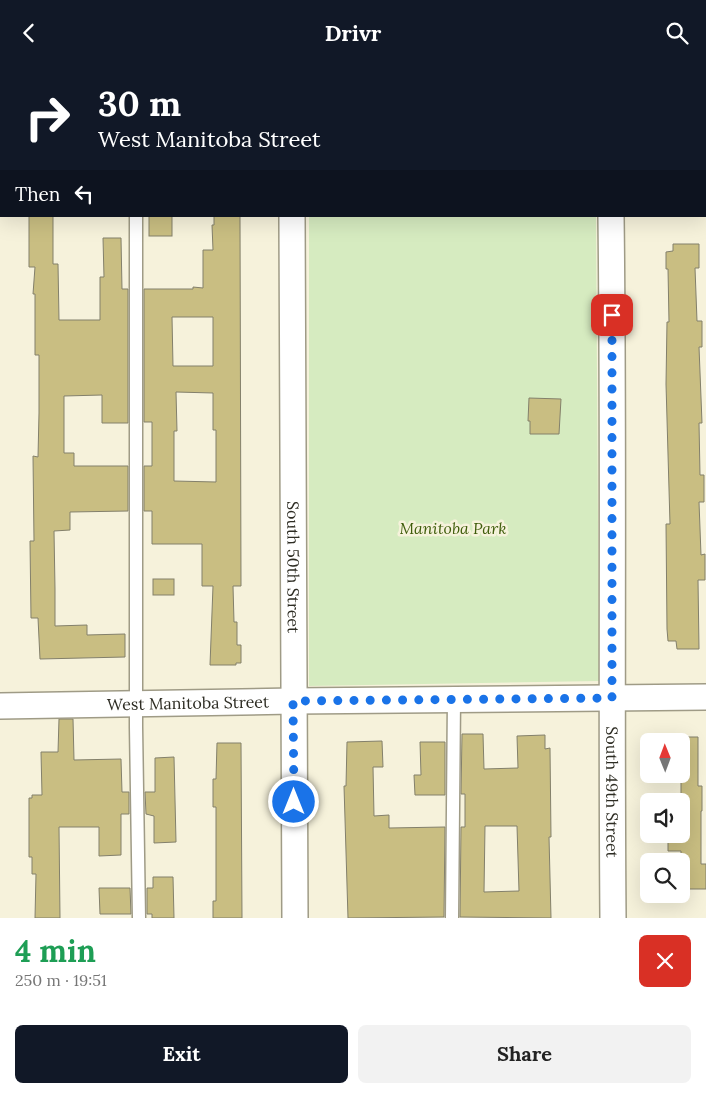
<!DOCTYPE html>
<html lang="en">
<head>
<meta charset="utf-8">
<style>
  body { margin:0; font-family:Lora,serif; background:#f2f2f2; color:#222; height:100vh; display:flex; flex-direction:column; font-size:19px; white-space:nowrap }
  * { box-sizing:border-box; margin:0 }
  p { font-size:16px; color:#767676 }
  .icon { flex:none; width:28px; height:28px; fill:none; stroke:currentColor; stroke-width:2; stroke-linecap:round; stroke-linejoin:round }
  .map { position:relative; height:853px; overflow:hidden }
  .panel { display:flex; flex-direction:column; background:#fff; flex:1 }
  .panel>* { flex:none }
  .hud { position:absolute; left:0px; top:0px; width:706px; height:152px; box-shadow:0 5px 20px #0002; background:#111827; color:#fff; overflow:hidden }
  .needle { width:32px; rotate:359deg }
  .tools { position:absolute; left:640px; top:668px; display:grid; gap:10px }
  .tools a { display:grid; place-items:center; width:50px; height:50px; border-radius:8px; background:#fff; box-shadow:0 5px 20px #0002; font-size:25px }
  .pin { position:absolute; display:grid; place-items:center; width:42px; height:42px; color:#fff; margin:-21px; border-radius:10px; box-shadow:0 2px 8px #0006 }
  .me { position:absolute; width:55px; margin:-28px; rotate:0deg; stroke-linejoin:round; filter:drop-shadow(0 0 4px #0008) }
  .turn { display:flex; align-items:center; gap:18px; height:105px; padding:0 15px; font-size:22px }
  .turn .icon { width:65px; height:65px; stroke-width:2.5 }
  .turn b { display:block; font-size:35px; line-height:42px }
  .then { display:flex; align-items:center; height:48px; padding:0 15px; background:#0003; gap:10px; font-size:19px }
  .round { display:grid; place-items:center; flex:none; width:52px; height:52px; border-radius:8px; background:#f2f2f2 }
  .head { display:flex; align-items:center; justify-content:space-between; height:85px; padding:0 15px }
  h1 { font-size:30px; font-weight:700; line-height:38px; color:#1e9e55 }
  .cta { display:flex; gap:10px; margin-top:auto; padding:10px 15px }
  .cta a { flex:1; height:58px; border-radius:8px; background:#111827; color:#fff; font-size:20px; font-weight:700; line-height:58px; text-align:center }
  .cta a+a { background:#f2f2f2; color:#222 }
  header { display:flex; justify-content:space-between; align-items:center; height:65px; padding:0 15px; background:#111827; color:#fff; font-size:22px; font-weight:700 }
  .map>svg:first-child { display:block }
</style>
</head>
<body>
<header><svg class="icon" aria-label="back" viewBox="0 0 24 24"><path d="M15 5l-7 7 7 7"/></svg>Drivr<svg class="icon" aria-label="search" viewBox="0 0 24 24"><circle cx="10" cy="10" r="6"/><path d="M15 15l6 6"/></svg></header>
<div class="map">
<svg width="706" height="853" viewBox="0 0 706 853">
  <rect width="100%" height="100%" fill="#f6f2db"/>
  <path fill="#d6ebc0" d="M309,151H596L599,616L309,621Z"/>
  <g fill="#c9be82" stroke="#83806b" fill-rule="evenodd">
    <path d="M29,151H53V199H58L59,255H100V212H104L103,173H121L122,224H128V358H102V330L64,331V388H74V401H128V446L70,447V465L54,466L55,524V561L87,560V570L125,569V592L40,594L38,553H31L30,476H34L33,391L38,392L39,348V290H35V229H33L35,202H29Z"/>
    <rect x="149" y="151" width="23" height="20"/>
    <path d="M214,151H240L241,521H233L234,557H237V580H241V598H236V600H210L213,521H202V479H152V446H144V401H152V357H144V224H193V222L203,223V185H213L212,160H214ZM172,252H213V301H173ZM176,327L213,328V365H216V417L174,416V366H177Z"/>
    <path d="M673,179H699V203H695L697,256H702V282H699L702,358H699L700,410H704V437H699L701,490L705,489V515H698L699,584H677L676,576H668L667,564L666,459H670L666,319L667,257H669L668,204H666V187L673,186Z"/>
    <path d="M529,333L561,334L559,369H530V356H528Z"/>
    <rect x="153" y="514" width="21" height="16"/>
    <path d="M59,654H73L74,695L121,694L122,727H129V749H121V790L99,791V762H59L60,853H35L36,809H32V792H29V733H32V730H42L41,687H58Z"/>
    <path d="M462,669H483L484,704L518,703L517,671L545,670V684L550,683L551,772H549L551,853L460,852L461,762H465V729H461ZM485,761H517L519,826L484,827Z"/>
    <path d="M681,672H698V721H702V746H701V799H706V824H681V786H668V770L681,769Z"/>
    <path d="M382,676L383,702H373L374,751L389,750V763L445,762L444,852L348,853L344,721H346L347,677Z"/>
    <path d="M420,677H445V730H415L414,710H421Z"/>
    <path d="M217,678H241L242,853H213V836H216V742H213V714H216Z"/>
    <path d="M174,692L176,777L154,778V751L146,749L145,727H155V693Z"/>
    <path d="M153,812H173L174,853H152V849H147V823H153Z"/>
    <path d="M99,823H130L131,849H100Z"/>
  </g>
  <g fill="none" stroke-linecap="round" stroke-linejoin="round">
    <defs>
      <g id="service">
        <path d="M136,151V662L139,853"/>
        <path d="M452,853L454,634"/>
      </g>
      <g id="minor">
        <path d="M292,0V1"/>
        <path d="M609,0V1"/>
        <path d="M92,1L147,0"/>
        <path d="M0,3H1"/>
        <path id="s1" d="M292,151L295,853"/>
        <path id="s2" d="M611,151C614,385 611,619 613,853"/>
        <path id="s3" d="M0,641L293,636L706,632"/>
      </g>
    </defs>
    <use href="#service" stroke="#9f9b86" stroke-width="15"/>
    <use href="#minor" stroke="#9f9b86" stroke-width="28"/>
    <use href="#service" stroke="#fff" stroke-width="12"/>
    <use href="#minor" stroke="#fff" stroke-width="25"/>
  </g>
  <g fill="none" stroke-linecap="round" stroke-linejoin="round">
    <path stroke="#1a73e8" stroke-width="9" stroke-dasharray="0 16.2" d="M294,737L293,636L612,633V250"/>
  </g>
  <g text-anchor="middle" stroke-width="5" stroke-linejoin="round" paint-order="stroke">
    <g font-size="16" font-style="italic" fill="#3f5d0b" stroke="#f6f2db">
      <text x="453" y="469">Manitoba Park</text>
    </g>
    <g font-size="16" fill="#2d2c23" stroke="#f6f2db">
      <text dy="6" stroke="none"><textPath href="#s1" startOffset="351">South 50th Street</textPath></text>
      <text dy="6" stroke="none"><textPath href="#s3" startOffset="188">West Manitoba Street</textPath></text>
      <text dy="6" stroke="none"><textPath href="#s2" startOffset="576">South 49th Street</textPath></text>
    </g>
  </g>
</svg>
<div class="tools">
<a><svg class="needle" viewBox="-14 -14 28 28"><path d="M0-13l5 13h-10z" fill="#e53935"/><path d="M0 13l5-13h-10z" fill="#767676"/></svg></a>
<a><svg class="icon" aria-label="sound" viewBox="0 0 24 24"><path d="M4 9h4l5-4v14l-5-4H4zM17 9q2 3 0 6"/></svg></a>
<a><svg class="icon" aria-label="search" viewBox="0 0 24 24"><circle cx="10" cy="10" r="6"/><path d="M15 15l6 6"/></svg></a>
</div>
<div class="pin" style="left:612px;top:250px;background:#d93025"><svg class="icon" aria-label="arrive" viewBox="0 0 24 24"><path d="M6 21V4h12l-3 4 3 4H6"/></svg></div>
<svg class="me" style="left:294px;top:737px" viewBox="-20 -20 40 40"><circle r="17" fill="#1a73e8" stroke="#fff" stroke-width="3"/><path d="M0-11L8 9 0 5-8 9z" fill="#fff"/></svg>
<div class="hud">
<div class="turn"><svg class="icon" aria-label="right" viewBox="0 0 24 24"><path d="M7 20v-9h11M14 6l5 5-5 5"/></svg><div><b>30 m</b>West Manitoba Street</div></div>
<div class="then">Then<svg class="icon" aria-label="left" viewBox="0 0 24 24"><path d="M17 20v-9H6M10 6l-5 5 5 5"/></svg></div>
</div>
</div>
<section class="panel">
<div class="head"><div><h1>4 min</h1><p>250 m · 19:51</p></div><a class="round" style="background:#d93025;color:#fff"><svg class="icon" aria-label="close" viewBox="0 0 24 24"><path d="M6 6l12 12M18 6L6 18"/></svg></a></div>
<div class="cta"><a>Exit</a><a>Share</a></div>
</section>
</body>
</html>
